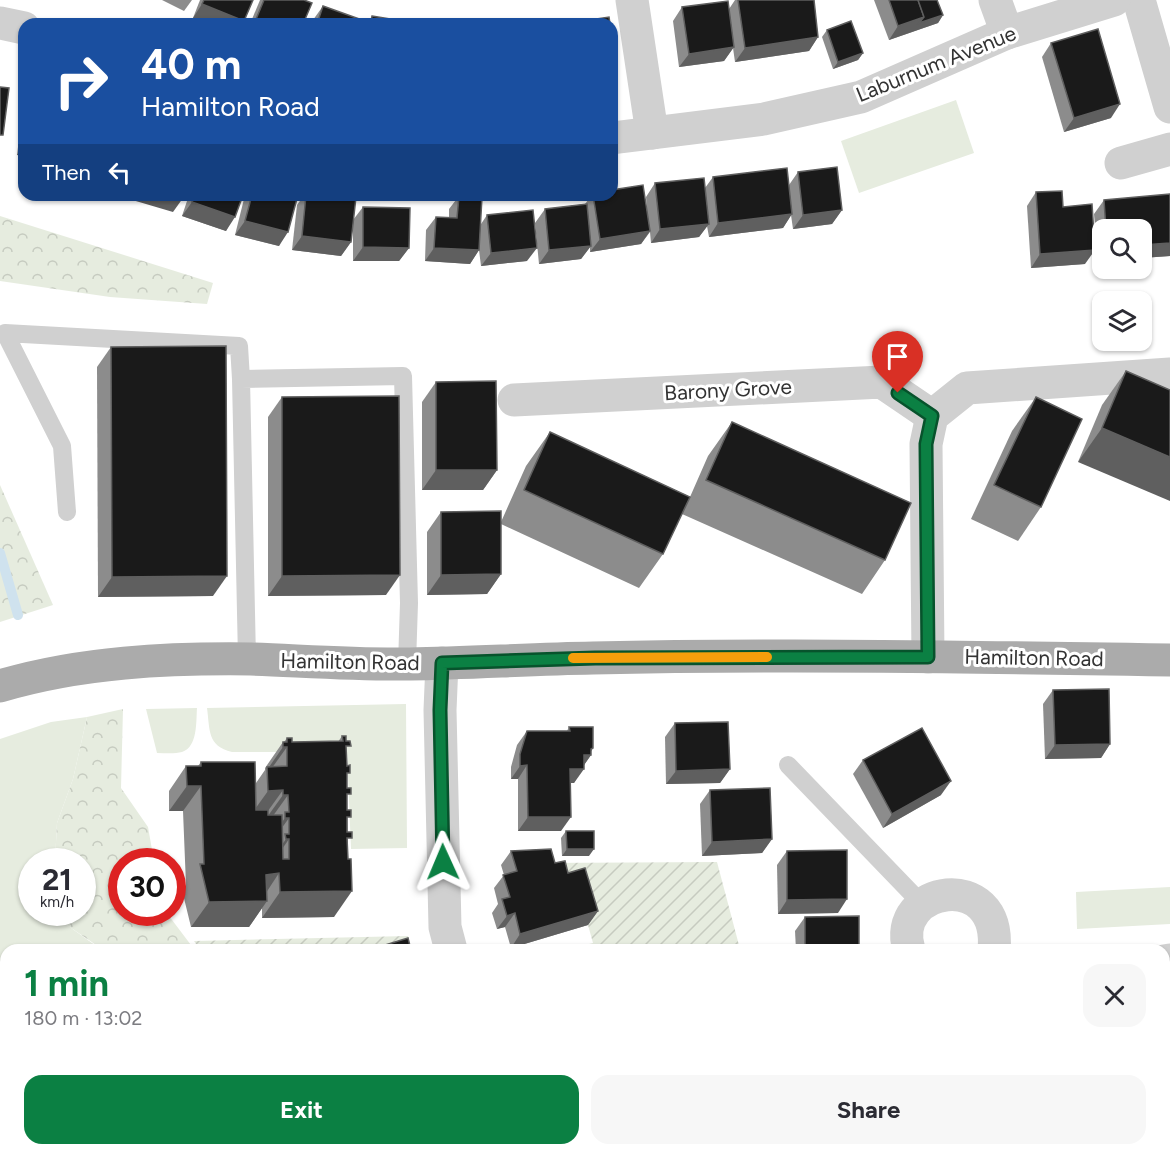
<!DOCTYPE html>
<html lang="en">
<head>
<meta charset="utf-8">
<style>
  body { margin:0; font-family:Figtree,sans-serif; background:#f7f7f7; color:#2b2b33; height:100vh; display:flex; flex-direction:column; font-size:22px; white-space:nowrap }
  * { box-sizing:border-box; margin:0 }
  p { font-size:20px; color:#7c7c81 }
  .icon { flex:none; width:33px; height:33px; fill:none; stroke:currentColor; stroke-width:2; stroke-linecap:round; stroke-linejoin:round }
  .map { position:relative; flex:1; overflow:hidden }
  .side { position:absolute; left:0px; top:944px; width:1170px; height:212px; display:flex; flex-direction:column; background:#fff; border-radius:18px 18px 0 0; box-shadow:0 2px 4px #0004 }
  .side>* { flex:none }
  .guide { position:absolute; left:18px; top:18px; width:600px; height:183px; border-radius:18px; box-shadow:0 2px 4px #0004; background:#1a4fa0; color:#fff; overflow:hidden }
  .controls { position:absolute; left:1092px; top:219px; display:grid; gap:12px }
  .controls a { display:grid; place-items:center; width:60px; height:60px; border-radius:12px; background:#fff; box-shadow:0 2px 4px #0004; font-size:30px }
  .speed { position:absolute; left:18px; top:848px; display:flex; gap:12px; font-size:30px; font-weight:700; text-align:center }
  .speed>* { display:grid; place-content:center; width:78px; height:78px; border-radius:50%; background:#fff; box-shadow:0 2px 4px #0004; line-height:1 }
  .speed small { font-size:15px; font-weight:400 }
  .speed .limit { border:9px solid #d22; background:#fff; color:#111 }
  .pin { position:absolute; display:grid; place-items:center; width:51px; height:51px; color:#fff; margin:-62px -26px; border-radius:50% 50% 50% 0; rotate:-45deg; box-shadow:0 0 6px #0007 }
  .pin .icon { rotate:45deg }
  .me { position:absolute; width:66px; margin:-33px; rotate:359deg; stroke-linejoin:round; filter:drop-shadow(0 0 4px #0008) }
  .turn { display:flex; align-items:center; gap:21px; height:126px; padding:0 24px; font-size:27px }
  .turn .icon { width:78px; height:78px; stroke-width:2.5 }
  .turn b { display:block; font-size:42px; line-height:51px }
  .then { display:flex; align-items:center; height:57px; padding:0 24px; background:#0003; gap:12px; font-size:22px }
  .round { display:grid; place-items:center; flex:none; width:63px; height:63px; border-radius:18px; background:#f7f7f7 }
  .overview { display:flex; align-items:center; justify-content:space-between; height:102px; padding:0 24px }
  h1 { font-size:36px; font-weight:700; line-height:45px; color:#0b8043 }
  .button { display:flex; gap:12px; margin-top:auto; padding:12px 24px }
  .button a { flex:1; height:69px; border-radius:18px; background:#0b8043; color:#fff; font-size:24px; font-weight:700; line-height:69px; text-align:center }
  .button a+a { background:#f7f7f7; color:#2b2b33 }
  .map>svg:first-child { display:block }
</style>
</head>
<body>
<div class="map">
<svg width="1170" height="1154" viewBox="0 0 1170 1154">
  <defs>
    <pattern id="forest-crowns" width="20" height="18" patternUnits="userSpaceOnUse" patternTransform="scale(1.5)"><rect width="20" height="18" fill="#e6ecdf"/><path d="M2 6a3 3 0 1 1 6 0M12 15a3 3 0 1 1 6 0" fill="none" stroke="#c6cbc0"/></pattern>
    <pattern id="garden-furrows" width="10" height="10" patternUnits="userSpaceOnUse" patternTransform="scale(1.5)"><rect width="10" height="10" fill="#e6ecdf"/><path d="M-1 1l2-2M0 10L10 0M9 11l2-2" fill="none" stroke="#c6cbc0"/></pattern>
  </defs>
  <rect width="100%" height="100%" fill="#fff"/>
  <g fill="#e6ecdf">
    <path d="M956,100L974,153L859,193L841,141Z"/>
    <path d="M406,704L407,848L351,849L347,752H232C207,746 210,730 207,708Z"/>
    <path d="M197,708C196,721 198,747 182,752C175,754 165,753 157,753L146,709Z"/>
    <path d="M87,717L73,779L57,823L55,861H32V912H52L53,915L99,948V950H6V1149H206L217,1154H0V739L51,722Z"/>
    <path d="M1170,887V924L1077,929L1076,892Z"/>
  </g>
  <g fill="url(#forest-crowns)">
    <path d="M0,216L213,283L207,304L110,297L0,281Z"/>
    <path d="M0,485L53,605L0,622Z"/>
    <path d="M123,709L121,788L148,827L154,861H122V912H166L194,949H99V947L52,915V912H82V861H55L57,823L73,779L87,717Z"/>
    <path d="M206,1149H288L290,1154H217Z"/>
  </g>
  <g fill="url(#garden-furrows)">
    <path d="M717,862L740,949H569L593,943L576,882L541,863Z"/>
    <path d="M408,936L411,949L200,950L194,941Z"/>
    <path d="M1164,1130H1170V1154H1078V1149H1164Z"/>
    <path d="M335,1149H461L462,1154H338Z"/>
    <path d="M534,1149H793L794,1154H536Z"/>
  </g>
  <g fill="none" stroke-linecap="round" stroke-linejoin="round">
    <path stroke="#cfe2ee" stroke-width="10" d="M0,553L18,615"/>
    <g stroke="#d0d0d0" stroke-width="18">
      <path d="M67,512L62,446L5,333L239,346L241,379"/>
      <path d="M247,659L241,379L403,376L409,603L407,664"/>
      <path d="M788,765L922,904"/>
    </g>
    <g stroke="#d0d0d0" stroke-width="33">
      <path d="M632,0L652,133"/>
      <path d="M995,0L1007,33"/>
      <path d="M1139,0L1170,107"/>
      <path d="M0,23L24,28"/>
      <path d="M612,138L764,119L861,97L1007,33L1114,0"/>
      <path d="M1121,163L1170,149"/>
      <path d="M514,400L882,382L932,416"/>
      <path d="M928,657L926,444L932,416L967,388L1170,374"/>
      <path d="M442,663L440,710L445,927L451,950"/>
      <path d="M909,950C889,886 1002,867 994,950"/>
      <path d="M1164,961L1170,960"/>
      <path d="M503,1149L505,1154"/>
    </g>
    <path stroke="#ababab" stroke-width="33" d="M0,686C81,662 167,658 251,659C304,661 357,665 410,664C471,663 532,659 593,658C785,654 978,657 1170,660"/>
  </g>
  <g fill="#8c8c8c">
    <path d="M162,0H192L184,11Z"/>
    <path d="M200,0H253L242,24H208L193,18Z"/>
    <path d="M260,0H304L303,24H250Z"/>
    <path d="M735,0H814L818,37L809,51L735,62L733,48L724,61L679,67L673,21L682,7L729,9Z"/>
    <path d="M874,0H937L943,15L938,23L889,40Z"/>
    <path d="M323,6L360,24H312L313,20Z"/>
    <path d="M372,16L414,24H367Z"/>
    <path d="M827,30L863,53L858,60L833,69L822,37Z"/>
    <path d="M1051,43L1111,118L1064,132L1042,57Z"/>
    <path d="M24,107V156L17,155L23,108Z"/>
    <path d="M798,172L842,210L832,224L793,229L791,215L783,228L709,237L707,226L699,237L651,243L650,232L641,244L590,252V247L581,259L539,264L535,223L545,209L585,204L592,195H612L647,211L646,197L655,183L705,188L713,177L789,185Z"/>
    <path d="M1036,192L1063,207L1085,264L1031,268L1027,206Z"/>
    <path d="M1170,194V256L1142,258V230H1102V262H1098L1094,214L1104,200Z"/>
    <path d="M189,195H243L226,231L182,216Z"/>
    <path d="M245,195H298L279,246L235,235Z"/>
    <path d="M304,195H306L351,242L341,256L292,250L297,205Z"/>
    <path d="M459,196L481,224L487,215L527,261L481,266L479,250L470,264L425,261L426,230L436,217H449V209Z"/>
    <path d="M363,207L409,248L399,261H353V220Z"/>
    <path d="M111,347L213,596L98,597L97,367Z"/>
    <path d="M1126,371L1170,390L1078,462L1102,405Z"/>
    <path d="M436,382L497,470L483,490H422V402Z"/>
    <path d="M282,397L386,595L268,596V417Z"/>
    <path d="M1036,397L1041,507L1018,541L971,519L1012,431Z"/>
    <path d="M732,422L885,560L862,594L682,514L663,554L639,588L501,524V574L487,594L427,595V532L441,512L501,522L526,466L550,432L690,497L708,456Z"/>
    <path d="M1053,690L1110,744L1101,758L1045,759L1043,704Z"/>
    <path d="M675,723L730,769L720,783L666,784L665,737Z"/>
    <path d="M569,727L591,751V755L584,765L574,783H570L561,831H518V779H511V767L517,745L527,731H567Z"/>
    <path d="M342,736L346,752L348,844L334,917L262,918V908L249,927H191L182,890L186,885L183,811H169V791L186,766H198L201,762L256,783L265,770V768L283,742H284L287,738L292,742H338Z"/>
    <path d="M863,760L941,795L883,828L853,774Z"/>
    <path d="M710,790L772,839L762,853L702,856L700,804Z"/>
    <path d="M566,831L589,856H562L561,838Z"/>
    <path d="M511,851L555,863L568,873L598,911L588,925L511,948L505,927L497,929L492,913L498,904L494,888L504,875L501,865Z"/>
    <path d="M787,851L838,913L778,914L777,865Z"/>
    <path d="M805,917L859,950H796L795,931Z"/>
    <path d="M1170,1004V1077L1164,1078V1005Z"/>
    <path d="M558,1149H653L635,1154H560Z"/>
  </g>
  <g fill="#5f5f5f">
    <path d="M202,4L244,21L242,24H208L193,18Z"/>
    <path d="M943,15L938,23L889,40L898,26L924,17Z"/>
    <path d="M818,37L809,51L735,62L745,48Z"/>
    <path d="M734,47L724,61L679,67L689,54Z"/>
    <path d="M863,53L858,60L833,69L838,62Z"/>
    <path d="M1120,104L1111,118L1064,132L1074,118Z"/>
    <path d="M24,145V156L17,155Z"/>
    <path d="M132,195H172L183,198L173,212L129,199Z"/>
    <path d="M192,202L235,217L226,231L182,216Z"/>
    <path d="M842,210L832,224L793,229L803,215Z"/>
    <path d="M792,214L783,228L709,237L718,223Z"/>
    <path d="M245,221L288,232L279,246L235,235Z"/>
    <path d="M709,224L699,237L651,243L660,229Z"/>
    <path d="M650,231L641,244L590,252L600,239Z"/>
    <path d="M302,236L351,242L341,256L292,250Z"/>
    <path d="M1170,243V256L1142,258V245Z"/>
    <path d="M591,246L581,259L539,264L549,250Z"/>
    <path d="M363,247L409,248L399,261H353Z"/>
    <path d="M434,248L479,250L470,264L425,261Z"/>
    <path d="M537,248L527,261L481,266L491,253Z"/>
    <path d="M1095,250L1085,264L1031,268L1040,254Z"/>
    <path d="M1102,255V262H1098Z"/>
    <path d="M1102,428L1170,457V501L1078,462Z"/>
    <path d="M436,470H497L483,490H422Z"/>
    <path d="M501,574L487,594L427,595L441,575Z"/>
    <path d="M400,575L386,595L268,596L282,576Z"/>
    <path d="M227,576L213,596L98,597L112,577Z"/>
    <path d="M1110,744L1101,758L1045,759L1055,745Z"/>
    <path d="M283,747H287L269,772L267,770Z"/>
    <path d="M593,748L589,755H591L582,768L584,755Z"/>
    <path d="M527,765L518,779H511L520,766Z"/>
    <path d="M570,769H584L574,783H560Z"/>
    <path d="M730,769L720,783L666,784L676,771Z"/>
    <path d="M951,781L941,795L883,828L892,814Z"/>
    <path d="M187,786H201L183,811H169Z"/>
    <path d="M283,790L265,815L250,816L268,791Z"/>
    <path d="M283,795H288L270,820H265Z"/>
    <path d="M528,817H571L561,831H518Z"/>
    <path d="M285,818H289L271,843H267Z"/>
    <path d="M286,839H289L271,865H268Z"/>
    <path d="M772,839L762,853L702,856L712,842Z"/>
    <path d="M567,849H594L589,856H562Z"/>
    <path d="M279,873L262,899L266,875Z"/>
    <path d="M352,891L334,917L262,918L280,892Z"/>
    <path d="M847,899L838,913L778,914L787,900Z"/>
    <path d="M267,901L249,927H191L209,902Z"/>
    <path d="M598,911L588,925L511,948L520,934Z"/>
    <path d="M515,913L505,927L497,929L507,916Z"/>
    <path d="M1166,1065H1170V1077L1164,1078V1068Z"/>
    <path d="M371,1149H401L392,1152L370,1151Z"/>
    <path d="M622,1149H653L635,1154H619Z"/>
  </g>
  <g fill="#1a1a1a" stroke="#5f5f5f" stroke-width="1.5">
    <path d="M204,0H253L244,21L202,4Z"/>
    <path d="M264,0H304L312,3L303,24H254Z"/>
    <path d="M738,0H814L818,37L745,48Z"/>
    <path d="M889,0H918L924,17L898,26Z"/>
    <path d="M918,0H937L943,15L919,23L924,17Z"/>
    <path d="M728,1L734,47L689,54L682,7Z"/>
    <path d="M323,6L362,20L360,24H317Z"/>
    <path d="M372,16L414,23V24H371Z"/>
    <path d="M609,17L610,24H563Z"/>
    <path d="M851,21L863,53L838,62L827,30Z"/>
    <path d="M1098,29L1120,104L1074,118L1051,43Z"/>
    <path d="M612,37L615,61L612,62Z"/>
    <path d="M0,87L9,88L3,135H0Z"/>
    <path d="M837,167L842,210L803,215L798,172Z"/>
    <path d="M787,168L792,214L718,223L713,177Z"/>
    <path d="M704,178L709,224L660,229L655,183Z"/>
    <path d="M643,185L650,231L600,239L593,195H612V190Z"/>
    <path d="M1062,191L1063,207L1092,204L1095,250L1040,254L1036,192Z"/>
    <path d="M1170,194V243L1142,245V230H1106L1104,200Z"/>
    <path d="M172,195H184L183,198Z"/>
    <path d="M194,195H243L235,217L192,202Z"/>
    <path d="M252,195H298L288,232L245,221Z"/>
    <path d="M306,195H340L356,197L351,242L302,236Z"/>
    <path d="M459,196L482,197L479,250L434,248L436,217L457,218Z"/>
    <path d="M587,204L591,246L549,250L545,209Z"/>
    <path d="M363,207L410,208L409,248L363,247Z"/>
    <path d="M533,210L537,248L491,253L487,215Z"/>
    <path d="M226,346L227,576L112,577L111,347Z"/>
    <path d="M1126,371L1170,390V457L1102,428Z"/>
    <path d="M496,381L497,470H436V382Z"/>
    <path d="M399,396L400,575L282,576V397Z"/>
    <path d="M1036,397L1082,419L1041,507L994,485Z"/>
    <path d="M732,422L911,503L885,560L706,480Z"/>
    <path d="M550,432L690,497L663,554L524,490Z"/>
    <path d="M501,511V574L441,575V512Z"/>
    <path d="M1109,689L1110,744L1055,745L1053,690Z"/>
    <path d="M728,722L730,769L676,771L675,723Z"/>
    <path d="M569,727H593V748L591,749V755H584V769H570L571,817H528L527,765L520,766V754L527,731H570Z"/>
    <path d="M922,728L951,781L892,814L863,760Z"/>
    <path d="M342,736H346V741H350L351,746H346L347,766L350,765V773H347V788H351V794H347V810H351V817H347V832H352V838H347L348,859H351L352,891L280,892L279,873L266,875L267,901L209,902L200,864H204L201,786H187L186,766H201V762H255L256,810H268V815H282L283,859H289V839H286L285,834H289V818H285V812H289L288,795H283V790L268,791L267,767L287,766V747H283V742H287V738H292V742L343,741Z"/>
    <path d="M770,788L772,839L712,842L710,790Z"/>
    <path d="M566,831H594V849H567Z"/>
    <path d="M551,849L555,863L565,861L568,873L585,868L598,911L520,934L515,913L507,916L502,899L510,897L503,875L517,871L511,851Z"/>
    <path d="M847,850V899L787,900V851Z"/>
    <path d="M859,916V950H805V917Z"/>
    <path d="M408,938L411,950H369Z"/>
    <path d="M1170,1004V1065H1166L1164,1047V1005Z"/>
    <path d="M572,1149H626L627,1154H573Z"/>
  </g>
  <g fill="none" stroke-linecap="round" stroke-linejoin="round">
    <defs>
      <path id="route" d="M443,862L440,710L442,663L595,658L928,657L926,444L932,416L898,393"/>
    </defs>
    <use href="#route" stroke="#07532c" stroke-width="15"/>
    <use href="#route" stroke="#0b8043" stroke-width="10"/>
    <path stroke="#f59e0b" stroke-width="10" d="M573,658L767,657"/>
  </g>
  <g text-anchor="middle" stroke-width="6" stroke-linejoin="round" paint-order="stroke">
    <g font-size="21" fill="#333" stroke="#fff">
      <text transform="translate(936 64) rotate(-22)" y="7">Laburnum Avenue</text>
      <text transform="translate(728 390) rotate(-3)" y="7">Barony Grove</text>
      <text transform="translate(1034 658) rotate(1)" y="7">Hamilton Road</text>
      <text transform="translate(350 662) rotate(1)" y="7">Hamilton Road</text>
    </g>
  </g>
</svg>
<div class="controls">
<a><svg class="icon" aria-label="search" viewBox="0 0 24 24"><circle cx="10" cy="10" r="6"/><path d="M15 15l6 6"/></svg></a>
<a><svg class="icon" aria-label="layers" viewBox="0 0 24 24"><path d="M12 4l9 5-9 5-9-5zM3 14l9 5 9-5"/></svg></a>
</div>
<div class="speed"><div>21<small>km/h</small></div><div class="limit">30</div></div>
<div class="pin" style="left:898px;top:393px;background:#d93025"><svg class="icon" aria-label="arrive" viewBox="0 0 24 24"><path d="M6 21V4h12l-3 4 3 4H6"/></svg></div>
<svg class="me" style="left:443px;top:862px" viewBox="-20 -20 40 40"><path d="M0-17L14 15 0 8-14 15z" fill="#0b8043" stroke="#fff" stroke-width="4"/></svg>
<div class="guide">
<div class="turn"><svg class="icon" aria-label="right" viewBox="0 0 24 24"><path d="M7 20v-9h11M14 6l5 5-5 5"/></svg><div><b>40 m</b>Hamilton Road</div></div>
<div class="then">Then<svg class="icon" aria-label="left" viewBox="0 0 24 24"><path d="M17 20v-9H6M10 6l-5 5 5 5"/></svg></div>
</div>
<section class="side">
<div class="overview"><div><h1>1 min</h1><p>180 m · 13:02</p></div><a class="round"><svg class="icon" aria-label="close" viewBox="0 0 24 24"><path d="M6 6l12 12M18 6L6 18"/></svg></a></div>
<div class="button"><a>Exit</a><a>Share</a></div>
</section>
</div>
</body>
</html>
